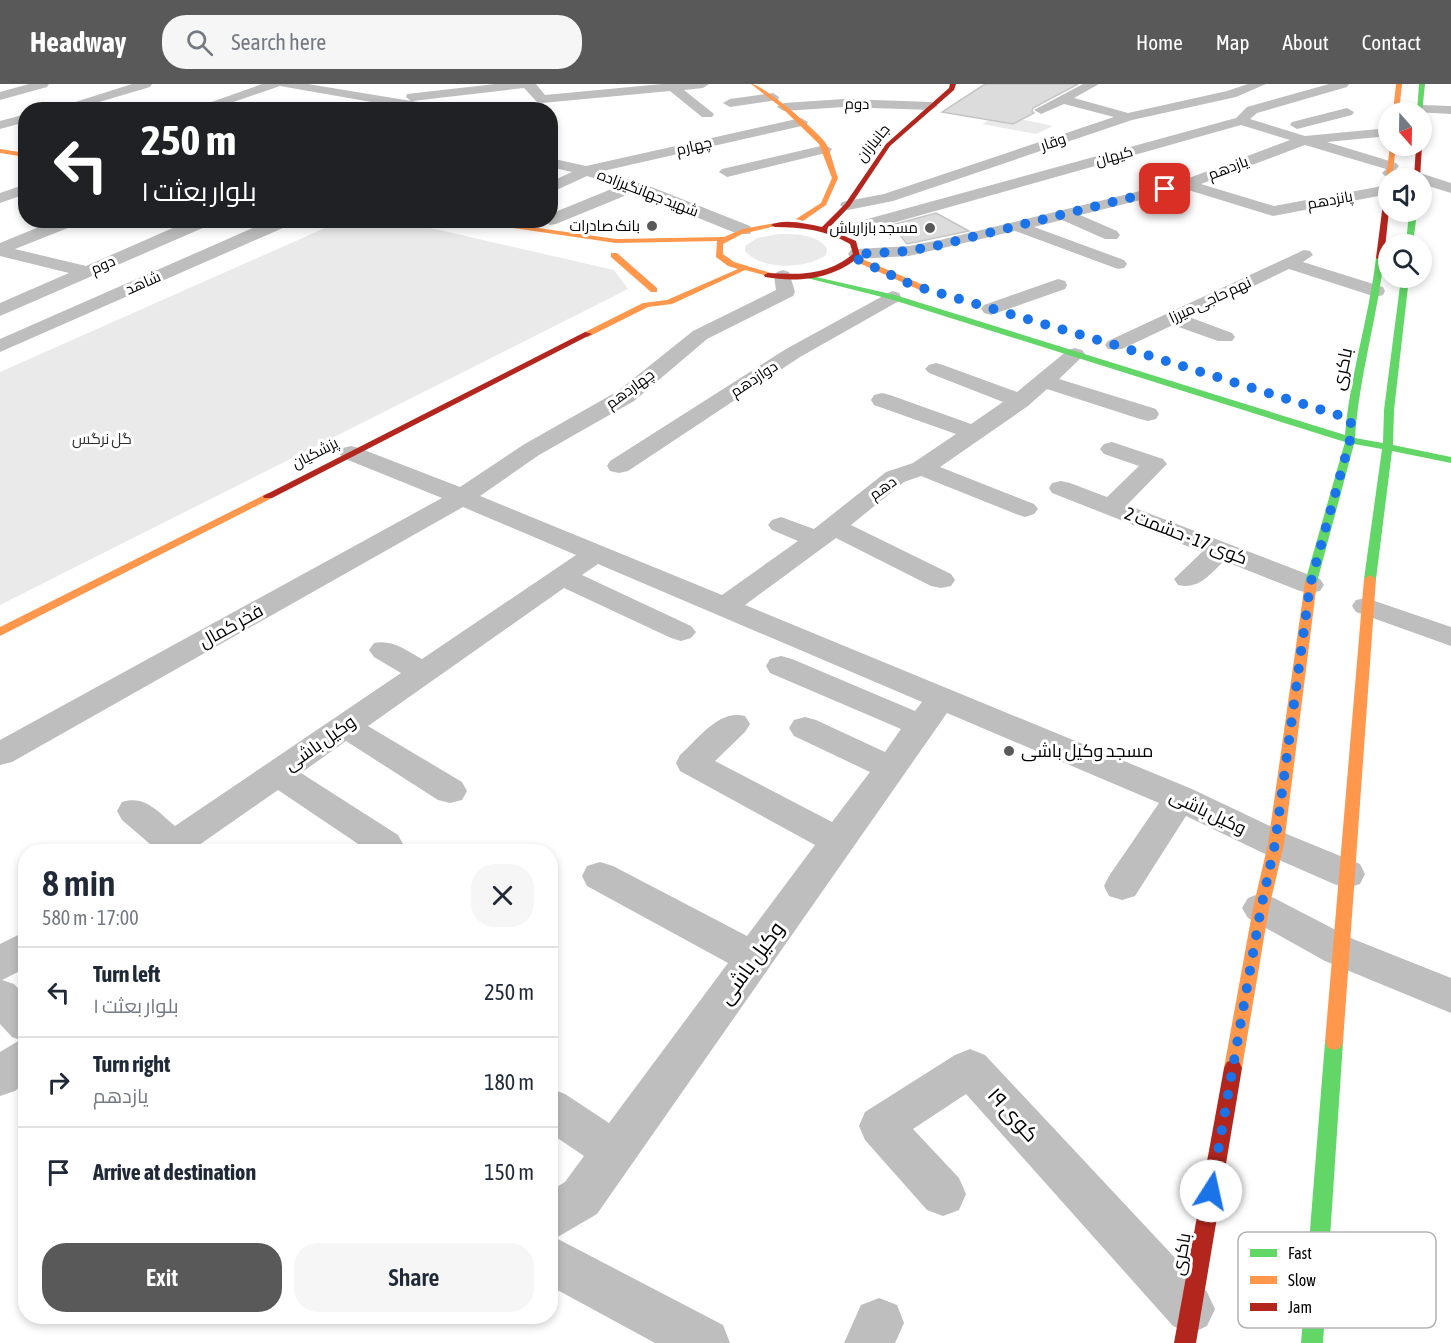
<!DOCTYPE html>
<html lang="en">
<head>
<meta charset="utf-8">
<style>
  body { margin:0; font-family:"Asap Condensed",Cairo,sans-serif; background:#f6f6f7; color:#1f2937; height:100vh; display:flex; flex-direction:column; font-size:22px; white-space:nowrap }
  * { box-sizing:border-box; margin:0 }
  p { font-size:20px; color:#747a83 }
  .icon { flex:none; width:33px; height:33px; fill:none; stroke:currentColor; stroke-width:2; stroke-linecap:round; stroke-linejoin:round }
  .map { position:relative; flex:1; overflow:hidden }
  .panel { position:absolute; left:18px; top:760px; width:540px; height:480px; display:flex; flex-direction:column; background:#fff; border-radius:24px; box-shadow:0 3px 9px #0003 }
  .panel>* { flex:none }
  .guide { position:absolute; left:18px; top:18px; width:540px; height:126px; border-radius:24px; box-shadow:0 3px 9px #0003; background:#202124; color:#fff; overflow:hidden }
  .needle { width:39px; rotate:160deg }
  .tools { position:absolute; left:1378px; top:18px; display:grid; gap:12px }
  .tools a { display:grid; place-items:center; width:54px; height:54px; border-radius:50%; background:#fff; box-shadow:0 3px 9px #0003; font-size:30px }
  .pin { position:absolute; display:grid; place-items:center; width:51px; height:51px; color:#fff; margin:-26px; border-radius:12px; box-shadow:0 3px 9px #0006 }
  .me { position:absolute; width:66px; margin:-33px; rotate:10deg; stroke-linejoin:round; filter:drop-shadow(0 0 4px #0008) }
  .turn { display:flex; align-items:center; gap:21px; height:126px; padding:0 24px; font-size:27px }
  .turn .icon { width:78px; height:78px; stroke-width:2.5 }
  .turn b { display:block; font-size:42px; line-height:51px }
  .round { display:grid; place-items:center; flex:none; width:63px; height:63px; border-radius:24px; background:#f6f6f7 }
  .headline { display:flex; align-items:center; justify-content:space-between; height:102px; padding:0 24px }
  h1 { font-size:36px; font-weight:600; line-height:45px }
  .button { display:flex; gap:12px; margin-top:auto; padding:12px 24px }
  .button a { flex:1; height:69px; border-radius:24px; background:#595959; color:#fff; font-size:24px; font-weight:600; line-height:69px; text-align:center }
  .button a+a { background:#f6f6f7; color:#1f2937 }
  ul { padding:0; list-style:none }
  li { display:flex; align-items:center; gap:18px; height:90px; padding:0 24px; border-top:2px solid #e0e1e3 }
  li div { flex:1 }
  li b { display:block; font-size:22px }
  li em { font-style:normal }
  header { display:flex; align-items:center; gap:36px; box-sizing:border-box; height:84px; padding:0 30px; background:#595959; color:#fff }
  header strong { font-size:28px }
  nav { display:flex; gap:33px; margin-inline-start:auto; font-size:21px }
  .search { width:420px; height:54px; background:#f6f6f7; display:flex; align-items:center; gap:15px; box-sizing:border-box; padding:0 21px; border-radius:24px; color:#747a83; font-size:22px }
  .map>svg:first-child { display:block }
</style>
</head>
<body>
<header>
<strong>Headway</strong>
<div class="search"><svg class="icon" aria-label="search" viewBox="0 0 24 24"><circle cx="10" cy="10" r="6"/><path d="M15 15l6 6"/></svg>Search here</div>
<nav><a>Home</a><a>Map</a><a>About</a><a>Contact</a></nav>
</header>
<div class="map">
<svg width="1451" height="1259" viewBox="0 0 1451 1259">
  <rect width="100%" height="100%" fill="#fff"/>
  <g fill="#eaeaea">
    <path d="M1000,31L1053,42L1036,50L982,40Z"/>
    <path d="M346,137H400L614,186L628,205L0,521V288L334,140Z"/>
    <path d="M779,150C795,150 818,150 827,165L826,171C806,185 762,187 745,167V162L757,154Z"/>
  </g>
  <g fill="#dcdcdc" stroke="#c5c5c5" stroke-width="1.5">
    <path d="M985,0H1078L1033,24L1032,27L1034,29L1013,40L942,28Z"/>
    <path d="M936,129L969,147L907,160L892,141Z"/>
  </g>
  <g fill="none" stroke-linecap="round" stroke-linejoin="round">
    <g fill="#bebebe" fill-rule="evenodd">
      <path d="M29,0H49L47,3L0,16V8Z"/>
      <path d="M132,0H152L150,3L72,26H50Z"/>
      <path d="M262,0H308L411,17L406,13L407,10L495,0H536L545,11L662,0H709L703,4L684,6L714,30L712,33H702L670,7L542,19L537,18L524,4L412,17L444,22L450,26H417L280,2L210,26H189Z"/>
      <path d="M1083,0H1099L1074,14L1128,29L1227,7L1248,0H1266L1236,13L1132,36L893,117L848,126L840,121L842,118L884,110L1114,33L1064,20L1041,30L1034,26Z"/>
      <path d="M1329,0H1349L1347,3L1257,29L1250,35L1305,52L1389,44V52L1327,58L1396,79L1399,82L1396,85L1417,88L1451,99V109L1422,100V94L1385,92L1382,89L1386,85L1305,61L1201,100L1274,122L1388,101L1389,110L1273,132L1185,105L1080,131L1117,147L1120,151L1117,155H1105L1062,136L1034,143L1124,176L1127,180L1124,184L1118,185L1015,147L909,172L857,175L851,174L848,170L851,166L857,165L909,162L940,156L1181,97L1290,56L1241,41L843,153H831L828,149L831,145L1236,34L1247,23Z"/>
      <path d="M773,9L779,13L778,16L730,23L723,19L730,15Z"/>
      <path d="M844,15L931,18L938,22L931,26L844,23L784,27L777,23L784,19Z"/>
      <path d="M1421,21L1451,22V30L1416,28L1414,25L1416,22Z"/>
      <path d="M1347,24L1354,28L1352,31L1297,45L1290,41L1292,38Z"/>
      <path d="M26,30V38L0,45V37Z"/>
      <path d="M801,34L808,38L806,41L603,87L654,104L750,142L752,146L750,150H738L634,108L556,140L550,141L542,136H550V130L619,102L587,92L550,109V98L572,88L550,83V74L586,82Z"/>
      <path d="M825,61L832,65L830,68L727,93L719,88L722,85Z"/>
      <path d="M26,100V110L0,119V109Z"/>
      <path d="M56,136H80L78,140L15,165L86,182L191,136H214L212,140L0,232V219L69,189L0,172V159Z"/>
      <path d="M271,136H294L292,140L0,268V255Z"/>
      <path d="M1304,166L1310,167L1313,171L1303,178L1383,203L1385,207L1383,211L1376,213L1289,185L1189,233L1232,249L1235,253L1232,257H1218L1173,241L1122,265H1108L1105,261L1108,257Z"/>
      <path d="M783,186L789,188L795,208L793,212L707,255L634,317L539,371L480,412L722,511L798,457L772,446L768,441L772,436L781,433L814,445L886,388L913,379L956,350L874,321L871,316L874,311L882,309L890,311L971,340L1003,318L929,289L925,285L929,281L936,279L943,281L1017,308L1068,266L1075,264L1082,266L1085,270L1059,295L1156,325L1159,330L1156,335L1148,337L1140,335L1047,305L1028,322L940,383L1034,420L1038,425L1034,430L1025,433L1016,430L921,392L904,398L851,441L951,490L955,496L951,502L941,504L931,502L836,454L745,521L1192,705L1289,751L1360,780L1365,790L1360,800L1347,804L1334,800L1263,769L1186,732L1135,812L1122,816L1109,812L1104,802L1109,792L1159,719L947,629L597,1130L556,1154L723,1241L730,1259H655L550,1202V1107L565,1098L584,1072L550,1049V1004L565,1010L609,1039L728,879L587,802L582,792L587,782L600,778L613,782L747,852L815,761L680,687L676,679L680,671C699,654 719,625 745,632L750,640L745,648L715,677L832,738L870,688L794,652L789,644L794,636L805,633L816,636L885,668L901,645L770,589L766,582L770,575L781,572L792,575L915,627L922,618L598,480L582,491L691,542L696,548L691,554L681,557L671,554L564,504L368,642L462,698L467,707L462,716L450,719L438,716L346,657L301,689L398,751L403,760L398,768H370L278,706L189,768H145L150,760L122,736L117,727L122,718C145,711 158,728 175,742L401,589L374,573L369,566L374,559C392,555 406,566 422,575L576,471L463,423L12,678L0,681V656L442,414L343,374L339,369L343,364L351,362L359,364L460,403L523,361L618,307L693,247L776,206L774,192L777,188Z"/>
      <path d="M1058,195L1065,197L1067,201L1065,205L991,231L984,229L981,225L984,221Z"/>
      <path d="M892,207L899,209L901,213L899,217L800,273L628,387L619,389L610,387L607,382L610,377L786,265Z"/>
      <path d="M1112,358L1163,375L1167,380L1127,421L1320,495L1324,501L1320,507L1310,509L1300,507L1224,477C1210,490 1199,506 1178,501L1174,495L1202,468L1052,409L1049,404L1052,399L1061,397L1070,399L1107,413L1139,382L1104,370L1100,365L1104,360Z"/>
      <path d="M1366,514L1451,543V562L1356,528L1352,522L1356,516Z"/>
      <path d="M1261,809L1274,814L1353,855L1451,894V929L1325,877L1248,834L1242,824L1248,814Z"/>
      <path d="M26,847V884L2,896L14,900L26,912V998L15,1007L0,1012V968L20,956L12,953L0,940V860Z"/>
      <path d="M970,965L985,971L1207,1208L1215,1225L1207,1242L1190,1250L1173,1242L966,1010L913,1045L959,1094L966,1110L959,1126L943,1132L927,1126L865,1056L859,1042L865,1028L955,971Z"/>
      <path d="M879,1214L897,1221L904,1239L895,1259H844L861,1221Z"/>
    </g>
    <g fill="#63d668" fill-rule="evenodd">
      <path d="M1419,0H1425L1422,29L1417,28Z"/>
      <path d="M1409,128H1417L1413,160H1406Z"/>
      <path d="M1380,172L1384,174C1377,235 1359,293 1355,354L1383,359L1384,326L1401,194H1409L1394,326L1393,361L1451,373V379L1392,367L1376,495L1370,499L1364,495L1382,365L1354,360L1317,498L1311,502L1305,498L1345,358L890,215L799,192L803,190L895,211L1345,351C1350,291 1369,234 1376,174Z"/>
      <path d="M1334,950L1340,952L1343,958L1323,1259H1301L1325,958L1328,952Z"/>
    </g>
    <g fill="#ff974d" fill-rule="evenodd">
      <path d="M751,0C763,0 817,47 825,58C831,68 834,83 838,94L826,121L803,137L796,135L821,119L832,94L819,60L782,24Z"/>
      <path d="M1396,0H1402L1399,28H1393Z"/>
      <path d="M1390,62H1396L1392,94L1389,96L1386,94Z"/>
      <path d="M0,65L26,69V73L0,69Z"/>
      <path d="M459,136H481L616,155L724,153L743,145L775,139L779,141L742,150L723,160V170L734,178L771,189V193L745,186L672,220L648,223L588,253L585,252V248L643,219L667,216L738,185L728,182L716,173L717,157L616,159Z"/>
      <path d="M611,169H617L657,204V208H651L611,173Z"/>
      <path d="M855,172L928,203L929,205L922,207L852,176L851,174Z"/>
      <path d="M268,409L272,410V414L0,552V543Z"/>
      <path d="M1370,491L1376,495L1343,958L1340,964L1334,966L1328,964L1325,958L1364,495Z"/>
      <path d="M1311,494L1317,498L1284,760L1269,824L1242,984L1239,990L1233,992L1227,990L1224,984L1253,824L1268,760L1305,498Z"/>
    </g>
    <g fill="#b3261e" fill-rule="evenodd">
      <path d="M950,0H956L954,6L890,62L850,122L828,145L856,157L860,172C834,195 799,199 765,193L764,191L768,189C800,191 828,191 853,170L850,160C826,146 802,143 775,143L771,141C784,134 808,140 822,143L845,120L886,60L949,4Z"/>
      <path d="M1416,62H1422L1420,94H1414Z"/>
      <path d="M1389,94H1391H1389V126L1384,174L1380,176L1376,174L1386,96Z"/>
      <path d="M585,248L592,250L272,414H264L263,412Z"/>
      <path d="M1233,976L1239,978L1242,984L1196,1259H1174L1224,984L1227,978Z"/>
    </g>
  </g>
  <g fill="none" stroke-linecap="round" stroke-linejoin="round">
    <path stroke="#1a73e8" stroke-width="10" stroke-dasharray="0 18" d="M1165,105L940,161L909,167L857,170L855,174L912,201L1115,261L1351,335L1350,356L1310,501L1275,760L1261,824L1211,1107"/>
  </g>
  <g fill="#595959" stroke="#fff" stroke-width="2">
    <circle cx="652" cy="142" r="6"/>
    <circle cx="930" cy="144" r="6"/>
    <circle cx="1009" cy="667" r="6"/>
  </g>
  <g text-anchor="middle" stroke-width="6" stroke-linejoin="round" paint-order="stroke">
    <g font-size="15" fill="#000" stroke="#fff">
      <text transform="translate(857 20) rotate(1)" y="5">دوم</text>
      <text transform="translate(1053 58) rotate(-19)" y="5">وقار</text>
      <text transform="translate(873 59) rotate(-51)" y="5">جانبازان</text>
      <text transform="translate(694 62) rotate(-13)" y="5">چهارم</text>
      <text transform="translate(1114 72) rotate(-15)" y="5">کیهان</text>
      <text transform="translate(1228 84) rotate(-21)" y="5">یازدهم</text>
      <text transform="translate(648 109) rotate(21)" y="5">شهید جهانگیرزاده</text>
      <text transform="translate(1330 116) rotate(-10)" y="5">پانزدهم</text>
      <text transform="translate(103 181) rotate(-24)" y="5">دوم</text>
      <text transform="translate(143 199) rotate(-24)" y="5">شاهد</text>
      <text transform="translate(1210 216) rotate(-25)" y="5">نهم حاجی میرزا</text>
      <text transform="translate(754 295) rotate(-33)" y="5">دوازدهم</text>
      <text transform="translate(630 305) rotate(-36)" y="5">چهاردهم</text>
      <text transform="translate(315 369) rotate(-27)" y="5">پزشکیان</text>
      <text transform="translate(883 404) rotate(-35)" y="5">دهم</text>
    </g>
    <g font-size="15" fill="#000" stroke="#fff" text-anchor="end">
      <text x="640" y="147">بانک صادرات</text>
      <text x="918" y="149">مسجد بازارباش</text>
    </g>
    <g font-size="15" fill="#2f2f2f" stroke="#fff">
      <text x="102" y="360">گل نرگس</text>
    </g>
    <g font-size="18" fill="#000" stroke="#fff">
      <text transform="translate(1342 285) rotate(-78)" y="6">باکری</text>
      <text transform="translate(1186 452) rotate(21)" y="6">کوی 17 - حشمت 2</text>
      <text transform="translate(231 542) rotate(-29)" y="6">فخر کمال</text>
      <text transform="translate(320 659) rotate(-35)" y="6">وکیل باشی</text>
      <text transform="translate(1208 728) rotate(25)" y="6">وکیل باشی</text>
      <text transform="translate(1181 1170) rotate(-80)" y="6">باکری</text>
    </g>
    <g font-size="18" fill="#000" stroke="#fff" text-anchor="start">
      <text x="1021" y="673">مسجد وکیل باشی</text>
    </g>
    <g font-size="21" fill="#000" stroke="#fff">
      <text transform="translate(751 879) rotate(-54)" y="7">وکیل باشی</text>
      <text transform="translate(1013 1031) rotate(48)" y="7">کوی ۱۹</text>
    </g>
  </g>
  <rect x="1238" y="1148" width="198" height="96" rx="9" fill="#fff" stroke="#b2b2b2" stroke-width="1.5"/>
  <rect x="1250" y="1165" width="27" height="8" fill="#63d668"/>
  <rect x="1250" y="1192" width="27" height="8" fill="#ff974d"/>
  <rect x="1250" y="1219" width="27" height="8" fill="#b3261e"/>
  <g font-size="16" fill="#000">
    <text x="1288" y="1175">Fast</text>
    <text x="1288" y="1202">Slow</text>
    <text x="1288" y="1229">Jam</text>
  </g>
</svg>
<div class="tools">
<a><svg class="needle" viewBox="-14 -14 28 28"><path d="M0-13l5 13h-10z" fill="#e53935"/><path d="M0 13l5-13h-10z" fill="#747a83"/></svg></a>
<a><svg class="icon" aria-label="sound" viewBox="0 0 24 24"><path d="M4 9h4l5-4v14l-5-4H4zM17 9q2 3 0 6"/></svg></a>
<a><svg class="icon" aria-label="search" viewBox="0 0 24 24"><circle cx="10" cy="10" r="6"/><path d="M15 15l6 6"/></svg></a>
</div>
<div class="pin" style="left:1165px;top:105px;background:#d93025"><svg class="icon" aria-label="arrive" viewBox="0 0 24 24"><path d="M6 21V4h12l-3 4 3 4H6"/></svg></div>
<svg class="me" style="left:1211px;top:1107px" viewBox="-20 -20 40 40"><circle r="19" fill="#fff"/><path d="M0-13L10 11 0 6-10 11z" fill="#1a73e8"/></svg>
<div class="guide">
<div class="turn"><svg class="icon" aria-label="left" viewBox="0 0 24 24"><path d="M17 20v-9H6M10 6l-5 5 5 5"/></svg><div><b>250 m</b>بلوار بعثت ۱</div></div>
</div>
<section class="panel">
<div class="headline"><div><h1>8 min</h1><p>580 m · 17:00</p></div><a class="round"><svg class="icon" aria-label="close" viewBox="0 0 24 24"><path d="M6 6l12 12M18 6L6 18"/></svg></a></div>
<ul>
<li><svg class="icon" aria-label="left" viewBox="0 0 24 24"><path d="M17 20v-9H6M10 6l-5 5 5 5"/></svg><div><b>Turn left</b><p>بلوار بعثت ۱</p></div><em>250 m</em></li>
<li><svg class="icon" aria-label="right" viewBox="0 0 24 24"><path d="M7 20v-9h11M14 6l5 5-5 5"/></svg><div><b>Turn right</b><p>یازدهم</p></div><em>180 m</em></li>
<li><svg class="icon" aria-label="arrive" viewBox="0 0 24 24"><path d="M6 21V4h12l-3 4 3 4H6"/></svg><div><b>Arrive at destination</b></div><em>150 m</em></li>
</ul>
<div class="button"><a>Exit</a><a>Share</a></div>
</section>
</div>
</body>
</html>
